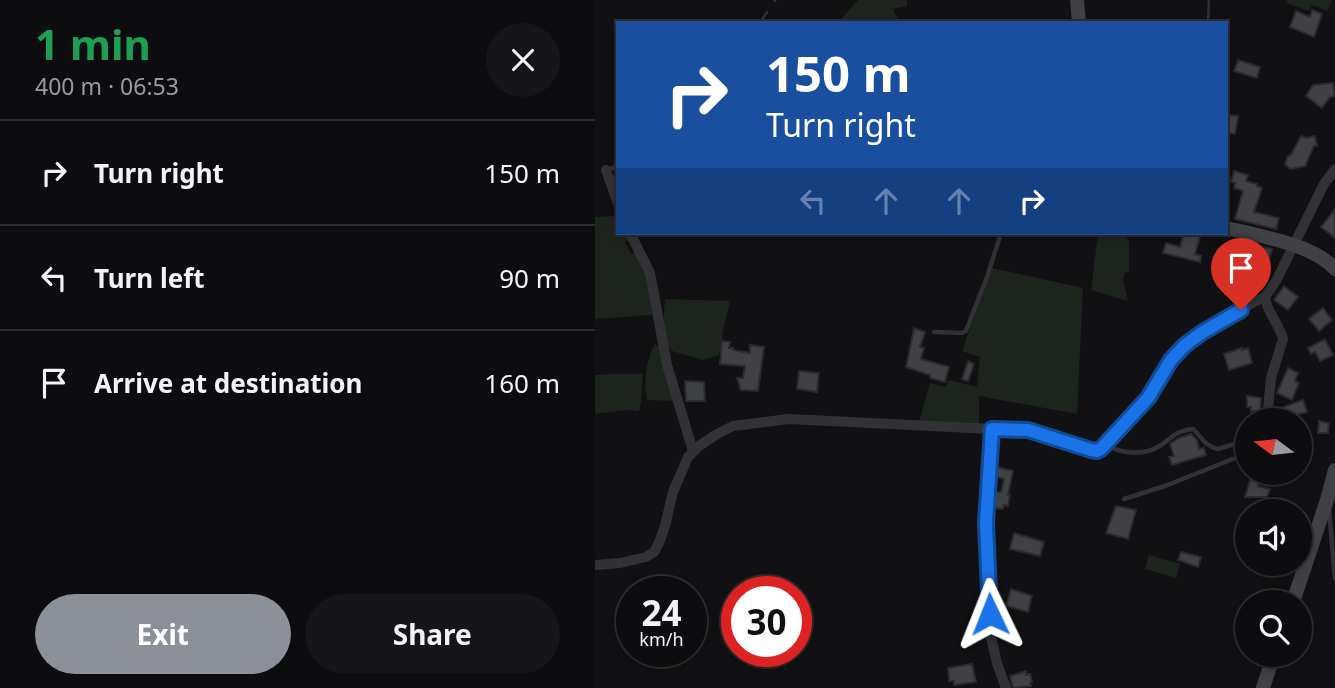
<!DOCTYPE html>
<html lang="en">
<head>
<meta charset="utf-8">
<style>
  body { margin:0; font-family:"Noto Sans",sans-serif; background:#161517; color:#f1f3f6; height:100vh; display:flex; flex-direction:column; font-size:26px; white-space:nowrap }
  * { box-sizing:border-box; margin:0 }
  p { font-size:23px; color:#9a9b9e }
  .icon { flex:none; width:38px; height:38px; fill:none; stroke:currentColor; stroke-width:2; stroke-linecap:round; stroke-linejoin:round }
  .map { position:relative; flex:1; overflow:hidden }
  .details { display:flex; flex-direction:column; background:#0d0c0e; width:595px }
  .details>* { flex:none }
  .hud { position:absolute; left:21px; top:21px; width:612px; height:214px; border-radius:0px; box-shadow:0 4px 10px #0003,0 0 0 2px #2d2c2e; background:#1a4fa0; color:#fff; overflow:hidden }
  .needle { width:46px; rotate:285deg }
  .controls { position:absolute; left:640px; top:408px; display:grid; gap:14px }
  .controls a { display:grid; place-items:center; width:77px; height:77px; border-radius:50%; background:#0d0c0e; box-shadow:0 4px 10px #0003,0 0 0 2px #2d2c2e; font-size:35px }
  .speed { position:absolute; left:21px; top:576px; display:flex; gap:14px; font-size:35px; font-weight:700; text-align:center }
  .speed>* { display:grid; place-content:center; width:91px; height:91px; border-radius:50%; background:#0d0c0e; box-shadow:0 4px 10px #0003,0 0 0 2px #2d2c2e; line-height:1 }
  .speed small { font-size:18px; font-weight:400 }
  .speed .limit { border:10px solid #d22; background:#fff; color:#111 }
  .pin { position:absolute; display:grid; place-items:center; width:60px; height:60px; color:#fff; margin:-72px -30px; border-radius:50% 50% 50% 0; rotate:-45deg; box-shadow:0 0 7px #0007 }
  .pin .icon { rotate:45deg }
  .me { position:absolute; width:77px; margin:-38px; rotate:358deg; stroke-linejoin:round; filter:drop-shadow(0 0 5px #0008) }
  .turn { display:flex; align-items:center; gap:24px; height:147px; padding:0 35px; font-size:32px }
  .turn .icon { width:91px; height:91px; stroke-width:2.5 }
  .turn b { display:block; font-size:49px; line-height:60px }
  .lanes { display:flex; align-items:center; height:66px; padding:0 35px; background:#0003; justify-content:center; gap:35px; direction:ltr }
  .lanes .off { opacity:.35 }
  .round { display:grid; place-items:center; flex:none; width:74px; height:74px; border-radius:37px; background:#161517 }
  .head { display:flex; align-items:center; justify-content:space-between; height:119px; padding:0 35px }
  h1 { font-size:42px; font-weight:700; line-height:52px; color:#1e9e55 }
  .action { display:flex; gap:14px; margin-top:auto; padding:14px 35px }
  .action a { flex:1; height:80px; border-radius:42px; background:#8c9099; color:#fff; font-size:28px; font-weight:700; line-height:80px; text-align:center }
  .action a+a { background:#161517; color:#f1f3f6 }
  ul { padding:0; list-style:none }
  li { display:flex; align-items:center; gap:21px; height:105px; padding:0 35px; border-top:2px solid #2d2c2e }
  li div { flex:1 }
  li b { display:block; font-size:26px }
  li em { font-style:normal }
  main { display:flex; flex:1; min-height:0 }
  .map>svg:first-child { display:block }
</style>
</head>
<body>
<main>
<section class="details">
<div class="head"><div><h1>1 min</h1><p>400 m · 06:53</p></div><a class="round"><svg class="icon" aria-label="close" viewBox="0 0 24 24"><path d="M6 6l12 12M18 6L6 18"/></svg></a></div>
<ul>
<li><svg class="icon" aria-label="right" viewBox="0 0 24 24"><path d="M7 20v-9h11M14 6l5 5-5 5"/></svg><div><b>Turn right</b></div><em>150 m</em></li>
<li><svg class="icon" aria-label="left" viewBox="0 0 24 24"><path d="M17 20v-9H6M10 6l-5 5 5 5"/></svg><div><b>Turn left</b></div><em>90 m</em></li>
<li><svg class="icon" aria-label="arrive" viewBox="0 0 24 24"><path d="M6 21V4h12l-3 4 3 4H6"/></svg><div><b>Arrive at destination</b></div><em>160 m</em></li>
</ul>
<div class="action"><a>Exit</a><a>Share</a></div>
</section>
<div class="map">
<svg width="740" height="688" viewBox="0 0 740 688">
  <rect width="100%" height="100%" fill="#111012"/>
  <g fill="#1d241e">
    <path d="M263,0H312V6L298,9L305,23H243Z"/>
    <path d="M693,0H737L733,11L717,5L714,11L691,3Z"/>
    <path d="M23,216V233H32L35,239L30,242L36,254L41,252L51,272L59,311L56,315L0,319V217Z"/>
    <path d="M503,233H528L534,241V272L530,273L528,280L533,301L496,290Z"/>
    <path d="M397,268L488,288L482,414L384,396V425L324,422L335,383L351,387L353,380L382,387L385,357L367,351Z"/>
    <path d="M70,299L135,301L128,331L125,353L122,356L108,360L77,351L69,341L68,323Z"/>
    <path d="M60,344L65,348L79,401L52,400C48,382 51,360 60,344Z"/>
    <path d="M18,374H48C46,387 48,399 44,411L31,410L0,414V375Z"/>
    <path d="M554,555L585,564L581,578L550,569Z"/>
  </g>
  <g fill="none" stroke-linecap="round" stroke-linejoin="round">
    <g stroke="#2b3239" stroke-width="2.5">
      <path d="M180,1V0"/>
      <path d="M165,23L172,12"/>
      <path d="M613,23L614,0"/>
    </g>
  </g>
  <g fill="#404145" stroke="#2b2b2e" stroke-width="2">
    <path d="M717,10L727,14L719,37L695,27L701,11L715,17Z"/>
    <path d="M643,60L665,67L662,78L639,71Z"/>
    <path d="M738,83L740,96L735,97L727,108L711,96L718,85Z"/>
    <path d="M632,115L643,116L640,134L632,133Z"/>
    <path d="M706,136L711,138L720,136L722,146H719L711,164V166L695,169L690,164L693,156L696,155Z"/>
    <path d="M639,171L653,175L651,181L662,184V186L667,188L659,212L684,218L681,229L640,219L648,191L639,188L640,183L636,182Z"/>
    <path d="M740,209V238L726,227Z"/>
    <path d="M589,233H606L600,254L606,256L605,262L568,253L571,243L585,247Z"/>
    <path d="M628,245L649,250L646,265L625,260Z"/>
    <path d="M661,245L677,249L674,261L658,257Z"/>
    <path d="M689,286L703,297L693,310L679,300Z"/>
    <path d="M728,308L737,320L724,331L714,319Z"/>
    <path d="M319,328L330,332L325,347L329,348L326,359L354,367L350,382L335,378V375L311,367Z"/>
    <path d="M730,339L738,355L725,361L720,352L716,354L713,348Z"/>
    <path d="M127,341L135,342L134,348H138V350L155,353V345L169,347L163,391L146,390L145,388L142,378H148L150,366L125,364Z"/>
    <path d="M647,348V350L653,348L657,363L634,370L629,354Z"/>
    <path d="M373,361L379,364L373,381L367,379Z"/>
    <path d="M693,368L703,373L700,381L704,383L697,400L682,393Z"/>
    <path d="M204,371L224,373L222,392L202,389Z"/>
    <path d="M90,381L109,382L110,401H91Z"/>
    <path d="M652,396L666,398L665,411H656V407H652Z"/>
    <path d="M708,400L712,412L700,415L702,420H687L683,409Z"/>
    <path d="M724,421L734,423L733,433H723Z"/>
    <path d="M596,434L602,440L604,449L609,448L611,455L577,465L574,457L579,456L575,444L584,438Z"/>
    <path d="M402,467L418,471L413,495H415L413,506L409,505L408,509L399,508L401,492H406L409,479L401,477Z"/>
    <path d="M656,477L665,480L663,486L675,489L672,497H650Z"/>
    <path d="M521,506L541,510L533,539L511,533Z"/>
    <path d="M419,533L449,542L445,556L415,549Z"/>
    <path d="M586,552L606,557L603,567L583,560Z"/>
    <path d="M416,589L437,596L433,612L411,606Z"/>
    <path d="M377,664L381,682L359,685V681H354L353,668Z"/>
    <path d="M431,671V675L435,674L437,682L435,683L436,686L418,688L415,676Z"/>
  </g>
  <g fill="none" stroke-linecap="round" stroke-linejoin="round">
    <g stroke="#323236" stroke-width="4.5">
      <path d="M12,170L23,166"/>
      <path d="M339,332L367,333L371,331L392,277L406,233"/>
      <path d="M513,445C524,454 550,455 563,447C578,438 577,432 598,429C608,438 608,445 623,449L653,440"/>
      <path d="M529,499L570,486L653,453"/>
      <path d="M734,509L740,578"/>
    </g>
    <g stroke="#323236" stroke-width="10">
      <path d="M11,170L23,203"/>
      <path d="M35,233L55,273L72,365L98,451"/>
      <path d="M672,420L676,378L688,339C684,323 672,313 670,297L681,281L729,184L740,169"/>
      <path d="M397,429L391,523L396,637L402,663L411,688"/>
      <path d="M0,565L25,563L51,557L59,552L64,543L70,526L78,492L93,457L104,446L122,434L138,426L194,419L397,429L434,430L502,451L512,444L553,398L576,360L590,345L608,332L659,302L670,297"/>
    </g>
    <g stroke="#404146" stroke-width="14">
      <path d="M482,0L484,23"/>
      <path d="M632,228C664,236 718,244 740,269"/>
      <path d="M698,602L732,500L740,470"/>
      <path d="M668,688L679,654"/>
    </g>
  </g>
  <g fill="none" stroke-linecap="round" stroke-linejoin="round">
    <defs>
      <path id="route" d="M395,614L391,523L397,429L433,430L496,450L502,451L506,449L553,398L576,360L590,345L608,332L646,310"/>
    </defs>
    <use href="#route" stroke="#114b97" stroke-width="18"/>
    <use href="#route" stroke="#1a73e8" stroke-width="12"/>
  </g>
</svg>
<div class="controls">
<a><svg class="needle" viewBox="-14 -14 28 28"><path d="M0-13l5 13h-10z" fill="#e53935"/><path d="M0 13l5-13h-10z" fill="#9a9b9e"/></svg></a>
<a><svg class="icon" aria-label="sound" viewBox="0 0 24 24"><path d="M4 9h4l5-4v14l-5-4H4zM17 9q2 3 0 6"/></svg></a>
<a><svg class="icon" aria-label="search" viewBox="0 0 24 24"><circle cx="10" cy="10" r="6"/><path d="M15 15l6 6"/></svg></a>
</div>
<div class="speed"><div>24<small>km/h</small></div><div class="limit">30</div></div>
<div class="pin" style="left:646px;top:310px;background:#d93025"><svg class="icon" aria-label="arrive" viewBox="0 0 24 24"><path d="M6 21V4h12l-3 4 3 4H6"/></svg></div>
<svg class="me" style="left:395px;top:614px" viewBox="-20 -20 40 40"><path d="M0-17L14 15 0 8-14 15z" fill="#1a73e8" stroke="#fff" stroke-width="4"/></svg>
<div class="hud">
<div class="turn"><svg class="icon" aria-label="right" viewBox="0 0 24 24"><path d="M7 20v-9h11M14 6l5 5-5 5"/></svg><div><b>150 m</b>Turn right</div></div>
<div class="lanes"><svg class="icon off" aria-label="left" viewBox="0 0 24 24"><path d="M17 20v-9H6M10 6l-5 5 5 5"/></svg><svg class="icon off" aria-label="ahead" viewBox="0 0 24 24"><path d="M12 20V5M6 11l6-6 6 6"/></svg><svg class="icon off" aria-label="ahead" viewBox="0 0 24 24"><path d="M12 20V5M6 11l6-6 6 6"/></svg><svg class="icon" aria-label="right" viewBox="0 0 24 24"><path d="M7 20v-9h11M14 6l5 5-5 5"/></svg></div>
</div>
</div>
</main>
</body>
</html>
